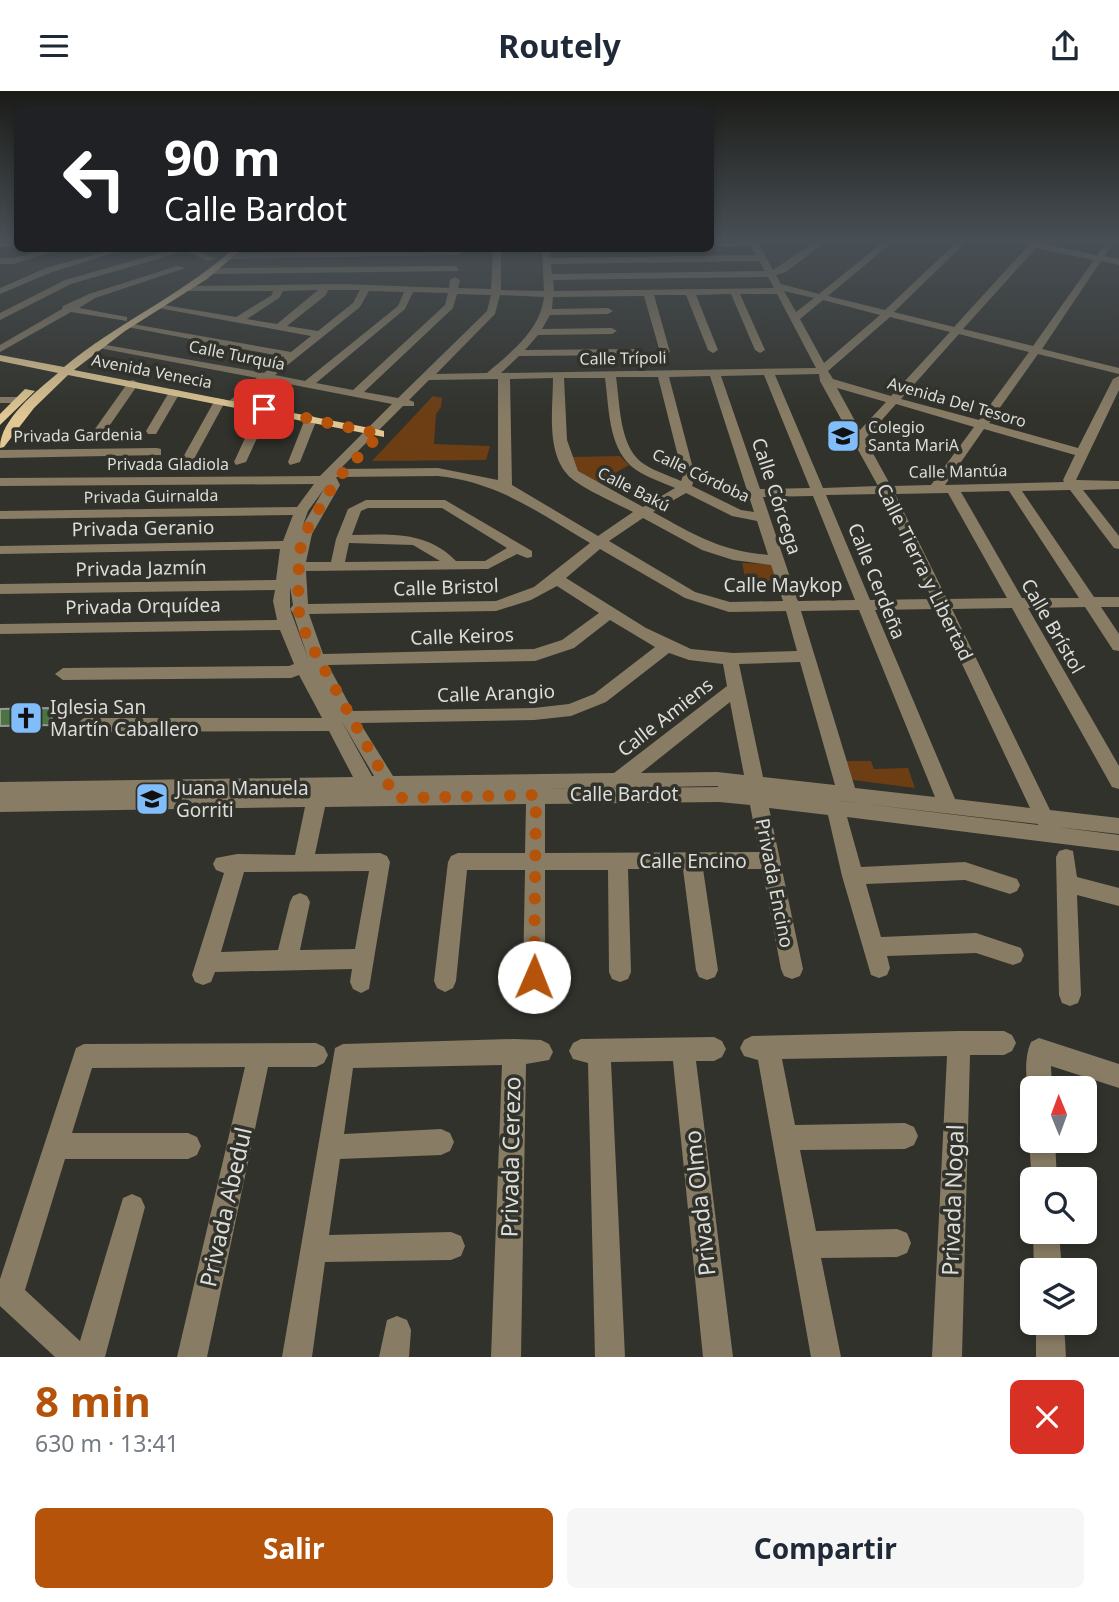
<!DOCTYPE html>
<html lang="es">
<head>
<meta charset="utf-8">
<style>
  body { margin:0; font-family:"Noto Sans",sans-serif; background:#f6f6f7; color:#1f2937; height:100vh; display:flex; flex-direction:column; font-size:26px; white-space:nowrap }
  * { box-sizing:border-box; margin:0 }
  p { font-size:23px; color:#747a83 }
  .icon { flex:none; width:38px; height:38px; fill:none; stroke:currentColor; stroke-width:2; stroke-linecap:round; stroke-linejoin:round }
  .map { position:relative; height:1266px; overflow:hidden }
  .drawer { display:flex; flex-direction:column; background:#fff; flex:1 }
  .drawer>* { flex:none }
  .top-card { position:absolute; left:14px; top:14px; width:700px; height:147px; border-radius:10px; box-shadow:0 4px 10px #0003; background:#202124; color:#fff; overflow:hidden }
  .needle { width:46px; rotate:359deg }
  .fabs { position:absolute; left:1020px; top:985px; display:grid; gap:14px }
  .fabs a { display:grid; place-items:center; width:77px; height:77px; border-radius:10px; background:#fff; box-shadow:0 4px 10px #0003; font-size:35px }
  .pin { position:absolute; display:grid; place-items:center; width:60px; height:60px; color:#fff; margin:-30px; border-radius:14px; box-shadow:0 4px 10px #0006 }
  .me { position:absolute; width:77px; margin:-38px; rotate:1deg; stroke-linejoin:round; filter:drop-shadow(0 0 5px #0008) }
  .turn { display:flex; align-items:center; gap:24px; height:147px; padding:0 35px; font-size:32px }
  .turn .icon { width:91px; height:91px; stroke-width:2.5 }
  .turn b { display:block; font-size:49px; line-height:60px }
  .round { display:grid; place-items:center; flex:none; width:74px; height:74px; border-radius:10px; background:#f6f6f7 }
  .overview { display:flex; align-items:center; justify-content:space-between; height:119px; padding:0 35px }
  h1 { font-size:42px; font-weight:700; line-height:52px; color:#b45309 }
  .button { display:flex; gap:14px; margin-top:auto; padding:14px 35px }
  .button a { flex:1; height:80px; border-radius:10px; background:#b45309; color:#fff; font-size:28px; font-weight:700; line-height:80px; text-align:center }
  .button a+a { background:#f6f6f7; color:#1f2937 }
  header { display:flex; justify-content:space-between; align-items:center; height:91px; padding:0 35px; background:#fff; font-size:32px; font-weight:700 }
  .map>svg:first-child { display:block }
</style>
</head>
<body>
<header><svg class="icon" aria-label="menu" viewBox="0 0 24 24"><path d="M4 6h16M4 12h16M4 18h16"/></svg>Routely<svg class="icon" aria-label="share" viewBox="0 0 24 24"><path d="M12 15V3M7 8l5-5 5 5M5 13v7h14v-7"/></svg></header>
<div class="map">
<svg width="1119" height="1266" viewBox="0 0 1119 1266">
  <rect width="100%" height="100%" fill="#31322b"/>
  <g fill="#6d3e14">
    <path d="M433,305L442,307L441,316L436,323L434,353L490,355L486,369L372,370Z"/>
    <path d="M620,365L629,374L598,392L578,380L572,366Z"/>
    <path d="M742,472L771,473L776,490H746Z"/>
    <path d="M839,670H871L874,678L908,677L915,697L845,688Z"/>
  </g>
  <path fill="#4b7343" stroke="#959b93" stroke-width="2" d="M50,617L53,634L0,635V618Z"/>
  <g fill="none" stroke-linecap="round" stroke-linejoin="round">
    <g fill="#887c64" fill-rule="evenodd">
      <path d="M748,148H756L773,179L819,148H829L786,181L776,184L781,193L819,203L887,148H896L828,205L885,219L960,148H969L894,221L954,236L1028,155L1001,148L1032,151L1043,148L1040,152L1097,164L1108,148H1116L1104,165L1119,168V174L1101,170L1042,258L1119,277V283L1038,263L989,332L1078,357L1113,288L1119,285V299L1076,389L1119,390V398L1083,399L1119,445V458L1114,457L1070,399L1022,400L1094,506H1119V516H1101L1119,543V560L1113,559L1085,516L1028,517L1119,675V698L1112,696L1012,517L952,518L1050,719L1119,727V743L1057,736L1119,744V760L847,726L861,776L965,771L1017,788L1020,794L1017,800L1010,803L965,789L866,793L881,846L976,842L1021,857L1024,864L1021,871L1013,874L976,862L887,865L890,877L887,884L879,887L871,884L842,785L828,724L769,717L803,878L800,885L792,888L784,885L781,878L762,778H703L718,879L715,886L707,889L699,886L696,879L683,778H628L631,881L628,888L620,891L612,888L609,881L608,779H545V886L542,893L534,896L526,893L523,886L525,779H467L456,890L453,897L445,901L437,897L434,890L448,771L451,765L458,762H525L526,713L325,716L315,763L380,762L387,765L390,771L369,898L361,902L353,898L350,891L352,878L215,881L211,891L203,894L195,891L192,884L224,782L216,779L213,773L216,767L237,763L295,764L305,716L0,721V691L353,686L329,640L84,641L75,634L84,627H322L299,584L291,587L63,589L55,583L63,577L289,575L294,573L280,539L0,543V533L277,529L273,510L275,499L0,503V493L276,489L280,458L0,463V455L283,450L293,424L0,428V420L297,416L314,393L0,395V387L320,385L392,313L268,289L233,315L229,314V310L257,287L99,257L94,254L95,252L264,282L285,266L122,235L127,232L291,261L311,245L153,216L158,213L236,226L272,204L273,200H187V196L190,195L342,193L449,197L450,189L455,186L460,189L458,197L491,198L493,158H501V199L544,200L542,158H550L551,167L756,164L751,155L710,156V150ZM1036,157L1094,169L1033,255L963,238ZM759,170L765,180L552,183L551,173ZM768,186L774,197L554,200L553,189ZM318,199L277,233L247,228L279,207L283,200ZM328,199H360L353,212L318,240L287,235L326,204ZM369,200L404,201L398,215L305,290L275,284L360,216ZM784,200L814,207L796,221ZM413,201L448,202L445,214L353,299L316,292L405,218ZM457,203L491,204L487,220L398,307L364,301L453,217ZM731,203L755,259L760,262L765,259L740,203H777L816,277L501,282L519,265L637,264L642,261L637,258L525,259L538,244L612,243L617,240L612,237L542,238L550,224L608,223L613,220L608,217L552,218L553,206L644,205L660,261L665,264L670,261L654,204H686L708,259L713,262L718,259L696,204ZM500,204L544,206C540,240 511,261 487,282L436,283L495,223ZM823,209L880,224L824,272L800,228ZM890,226L950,241L891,305L833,288L828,280ZM959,243L1029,261L979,329L901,308ZM819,283L820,290L878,395L823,397L775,284ZM764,284L810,397L760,398L721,285ZM710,285L754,421L741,419L692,395L695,385L669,286ZM616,286H658L683,385L681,390C668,384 651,379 641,371C619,353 620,312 616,286ZM553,287C553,317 546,359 567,383C576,395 618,413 633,421L598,445L512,394L510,288ZM564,287H605C609,315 608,354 631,375C642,385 662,391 675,397L643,416L578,380L567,349ZM498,288V389L438,377L340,378L403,315H414V311L409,309L429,289ZM837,297L886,311L860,339ZM896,313L974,336L931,394L891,395L865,348ZM984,338L1075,364L1063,389L1064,391L945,394ZM438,385C498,391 539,422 590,452L534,496L496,510L308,513L306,480L488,478L517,463L527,467L532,466V460L445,409H366L348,418L336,448L331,471H306L312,443L340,394L336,386ZM324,398L303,434L308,420ZM1009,400L1079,507H1022L961,401ZM686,402L732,425L757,430L768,464C718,459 697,445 653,421ZM948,402L1007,507L947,508L895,403ZM882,403L932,508L870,509L826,404ZM813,405L855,509L798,510L763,406ZM368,417H442L507,457L485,470H456C427,440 391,443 352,444L361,420ZM643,427L702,459L733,469L771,474L783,510L730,511L695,501L609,450ZM349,452L413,454L440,470L345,471ZM600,458L685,507L729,521L786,520L797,560L733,562L691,558L646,537L566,487ZM557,495L599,522L562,549L534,558L323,563L309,523L496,520L531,509ZM290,496L293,514L290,518ZM290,518L293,522L308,567ZM936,518L1030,717L955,708L875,519ZM859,519L935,706L855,697L801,520ZM610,529L655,556L594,603L569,613L534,617L353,620L328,574L535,570L574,557ZM669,562L689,569L723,573L727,595L614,682L393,685L360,632L534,629L571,625L606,611ZM800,571L835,694L763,686L739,573ZM730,611L744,684L717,681L641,682ZM341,629L374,685H372ZM717,695L719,696L545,698ZM840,710L1038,733V734L841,710ZM719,711L750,714L759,761L545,762V713ZM369,780L355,858L300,859L310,811L307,805L300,802L293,805L290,811L278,859L221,861L244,781Z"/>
      <path d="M18,149V155L0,156V150Z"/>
      <path d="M50,158H62L13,173H0V167H13Z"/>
      <path d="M114,158H126L52,181L0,203V197L46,177Z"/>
      <path d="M174,158H194L215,168L208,170L185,160L71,193L0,229V222L65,189Z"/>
      <path d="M457,159L460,164L230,168L226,165L230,162Z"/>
      <path d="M177,175L185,177L95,207L79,217L127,226V230L71,221L0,261V254L62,218L63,215L89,203Z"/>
      <path d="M456,175L459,180L214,183L209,180L214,177Z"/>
      <path d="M133,289L139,292L103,344H95V338L129,290Z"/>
      <path d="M171,298L181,300L156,343H148L146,340Z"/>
      <path d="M0,306H20L26,309L20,312H0Z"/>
      <path d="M216,307L226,309L194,368L184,371L182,368Z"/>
      <path d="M264,315L270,319L246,371L236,374L234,371L258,319Z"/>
      <path d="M311,324L317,328L300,371L290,374L288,371L305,328Z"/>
      <path d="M157,357L161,358V364L0,367V359Z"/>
      <path d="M1066,758L1073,760L1077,786L1119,797V815L1077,804L1081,904L1078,912L1070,915L1062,912L1059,904L1056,766L1059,760Z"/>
      <path d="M959,940H1004L1012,944L1016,952L1012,960L1004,964H970L962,1266H932L947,965L782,968L795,1034L905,1032L914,1036L918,1045L914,1054L905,1058L800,1059L816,1140L897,1138L907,1142L911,1152L907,1162L897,1166L821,1167L841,1266H811L758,969L744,965L740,957L744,949L752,945Z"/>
      <path d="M714,946L722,950L726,958L722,966L714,970H696L733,1266H703L673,970L611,971L625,1266H595L588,972L573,968L569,960L573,952L581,948Z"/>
      <path d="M1039,947L1119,973V997L1051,975L1052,998H1032L1031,1007C1025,991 1024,966 1031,951Z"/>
      <path d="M514,948L541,949L549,953L553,961L549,969L526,973L521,1266H491L502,974L353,977L344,1043L441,1038L450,1042L454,1051L450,1060L441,1064L340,1068L329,1144L451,1141L461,1145L465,1155L461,1165L451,1169L325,1171L312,1266H282L335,957L343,953Z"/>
      <path d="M316,952L324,956L328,964L324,972L316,976H268L207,1266H177L245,976L92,977L72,1042H188L197,1046L201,1055L197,1064L188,1068H65L25,1199L80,1250L123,1107L132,1103L141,1107L145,1116L105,1266H55L0,1215V1188L76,957L84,953Z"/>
      <path d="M1032,1042V1050H1055L1057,1088H1032V1092L1029,1050Z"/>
      <path d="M1033,1141H1059L1062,1180H1034Z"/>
      <path d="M397,1225L407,1229L411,1239L409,1266H379L387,1229Z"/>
      <path d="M1036,1232H1064L1066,1266H1036Z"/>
    </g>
    <g fill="#e0c793" fill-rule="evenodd">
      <path d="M233,158H242L207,188L125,240L74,279L380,339L384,340V346L68,284L34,317L4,356L0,357C0,328 37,300 58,282L0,270V264L64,276C117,232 182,204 233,158Z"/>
      <path d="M25,298L35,300L0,334V323Z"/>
    </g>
  </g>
  <linearGradient id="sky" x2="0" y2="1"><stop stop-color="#1b1c18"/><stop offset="0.46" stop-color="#484f55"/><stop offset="1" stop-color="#484f55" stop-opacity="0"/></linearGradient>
  <rect width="1119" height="325" fill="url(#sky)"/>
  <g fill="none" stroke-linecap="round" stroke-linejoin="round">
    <path stroke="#b45309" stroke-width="12" stroke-dasharray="0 21.6" d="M264,318L380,343L336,389L308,437L299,461L298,518L307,547L396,707L536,704L534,886"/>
  </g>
  <defs>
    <symbol id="school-square" viewBox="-11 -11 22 22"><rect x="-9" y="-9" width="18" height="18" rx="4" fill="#81bdfa" stroke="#31322b"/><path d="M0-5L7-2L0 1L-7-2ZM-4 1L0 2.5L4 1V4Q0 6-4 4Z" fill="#111"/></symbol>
    <symbol id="church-square" viewBox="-11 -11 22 22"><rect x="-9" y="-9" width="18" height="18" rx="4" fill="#81bdfa" stroke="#31322b"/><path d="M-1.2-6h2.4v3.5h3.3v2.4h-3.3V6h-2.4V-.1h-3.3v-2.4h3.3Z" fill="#111"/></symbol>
  </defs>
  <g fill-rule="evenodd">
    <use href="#school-square" x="824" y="326" width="38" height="38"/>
    <use href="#church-square" x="7" y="608" width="38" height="38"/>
    <use href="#school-square" x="133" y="689" width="38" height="38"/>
  </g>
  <g text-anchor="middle" stroke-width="7" stroke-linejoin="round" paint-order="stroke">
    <g font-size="16" fill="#dcddd8" stroke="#31322b">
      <text transform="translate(237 264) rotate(11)" y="6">Calle Turquía</text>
      <text transform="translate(623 267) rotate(-1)" y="6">Calle Trípoli</text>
      <text transform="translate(152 280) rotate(11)" y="6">Avenida Venecia</text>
      <text transform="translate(957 311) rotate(16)" y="6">Avenida Del Tesoro</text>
      <text transform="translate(78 344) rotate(-1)" y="6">Privada Gardenia</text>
      <text x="168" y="379">Privada Gladiola</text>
      <text transform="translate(958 380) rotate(-1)" y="6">Calle Mantúa</text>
      <text transform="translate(701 384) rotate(25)" y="6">Calle Córdoba</text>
      <text transform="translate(634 398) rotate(27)" y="6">Calle Bakú</text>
      <text transform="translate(151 405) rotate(-1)" y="6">Privada Guirnalda</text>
    </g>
    <g font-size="16" fill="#dcddd8" stroke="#31322b" text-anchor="start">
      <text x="868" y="342">Colegio<tspan x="868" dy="18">Santa MariA</tspan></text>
    </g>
    <g font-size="19" fill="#dcddd8" stroke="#31322b">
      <text transform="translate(777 405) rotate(72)" y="7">Calle Córcega</text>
      <text transform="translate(143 437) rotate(-1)" y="7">Privada Geranio</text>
      <text transform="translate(141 477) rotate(-1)" y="7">Privada Jazmín</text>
      <text transform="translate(925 481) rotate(64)" y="7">Calle Tierra y Libertad</text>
      <text transform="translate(877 490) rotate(68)" y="7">Calle Cerdeña</text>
      <text x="783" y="501">Calle Maykop</text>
      <text transform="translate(446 496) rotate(-2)" y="7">Calle Bristol</text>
      <text transform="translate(143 515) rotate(-1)" y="7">Privada Orquídea</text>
      <text transform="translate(1053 535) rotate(60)" y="7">Calle Brístol</text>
      <text transform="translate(462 545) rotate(-2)" y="7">Calle Keiros</text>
      <text transform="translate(496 602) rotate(-2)" y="7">Calle Arangio</text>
      <text transform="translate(665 626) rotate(-38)" y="7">Calle Amiens</text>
      <text x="624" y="710">Calle Bardot</text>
      <text x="693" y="777">Calle Encino</text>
      <text transform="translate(775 792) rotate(79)" y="7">Privada Encino</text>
    </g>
    <g font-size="19" fill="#dcddd8" stroke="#31322b" text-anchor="start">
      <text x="50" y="623">Iglesia San<tspan x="50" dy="22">Martín Caballero</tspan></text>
      <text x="176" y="704">Juana Manuela<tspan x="176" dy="22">Gorriti</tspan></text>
    </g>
    <g font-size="23" fill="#dcddd8" stroke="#31322b">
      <text transform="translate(511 1066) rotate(-89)" y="8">Privada Cerezo</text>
      <text transform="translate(953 1109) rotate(-88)" y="8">Privada Nogal</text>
      <text transform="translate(700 1112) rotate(-96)" y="8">Privada Olmo</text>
      <text transform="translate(226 1116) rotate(-77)" y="8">Privada Abedul</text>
    </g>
  </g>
</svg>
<div class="fabs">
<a><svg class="needle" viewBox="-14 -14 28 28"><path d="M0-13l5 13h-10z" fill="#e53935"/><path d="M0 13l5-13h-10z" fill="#747a83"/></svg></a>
<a><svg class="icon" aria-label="search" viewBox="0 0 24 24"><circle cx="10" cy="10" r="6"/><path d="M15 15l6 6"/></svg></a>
<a><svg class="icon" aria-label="layers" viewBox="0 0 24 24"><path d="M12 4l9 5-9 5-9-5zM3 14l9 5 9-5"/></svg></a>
</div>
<div class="pin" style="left:264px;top:318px;background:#d93025"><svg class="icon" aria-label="arrive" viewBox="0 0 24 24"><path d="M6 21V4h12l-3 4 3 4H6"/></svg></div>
<svg class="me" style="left:534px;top:886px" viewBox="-20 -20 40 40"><circle r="19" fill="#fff"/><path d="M0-13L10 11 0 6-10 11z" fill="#b45309"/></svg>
<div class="top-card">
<div class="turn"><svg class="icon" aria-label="left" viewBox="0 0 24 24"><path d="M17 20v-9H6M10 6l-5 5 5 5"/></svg><div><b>90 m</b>Calle Bardot</div></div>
</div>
</div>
<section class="drawer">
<div class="overview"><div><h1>8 min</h1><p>630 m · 13:41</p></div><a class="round" style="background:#d93025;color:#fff"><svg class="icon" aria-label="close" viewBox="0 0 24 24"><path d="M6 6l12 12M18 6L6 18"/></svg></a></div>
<div class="button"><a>Salir</a><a>Compartir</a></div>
</section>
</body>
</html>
